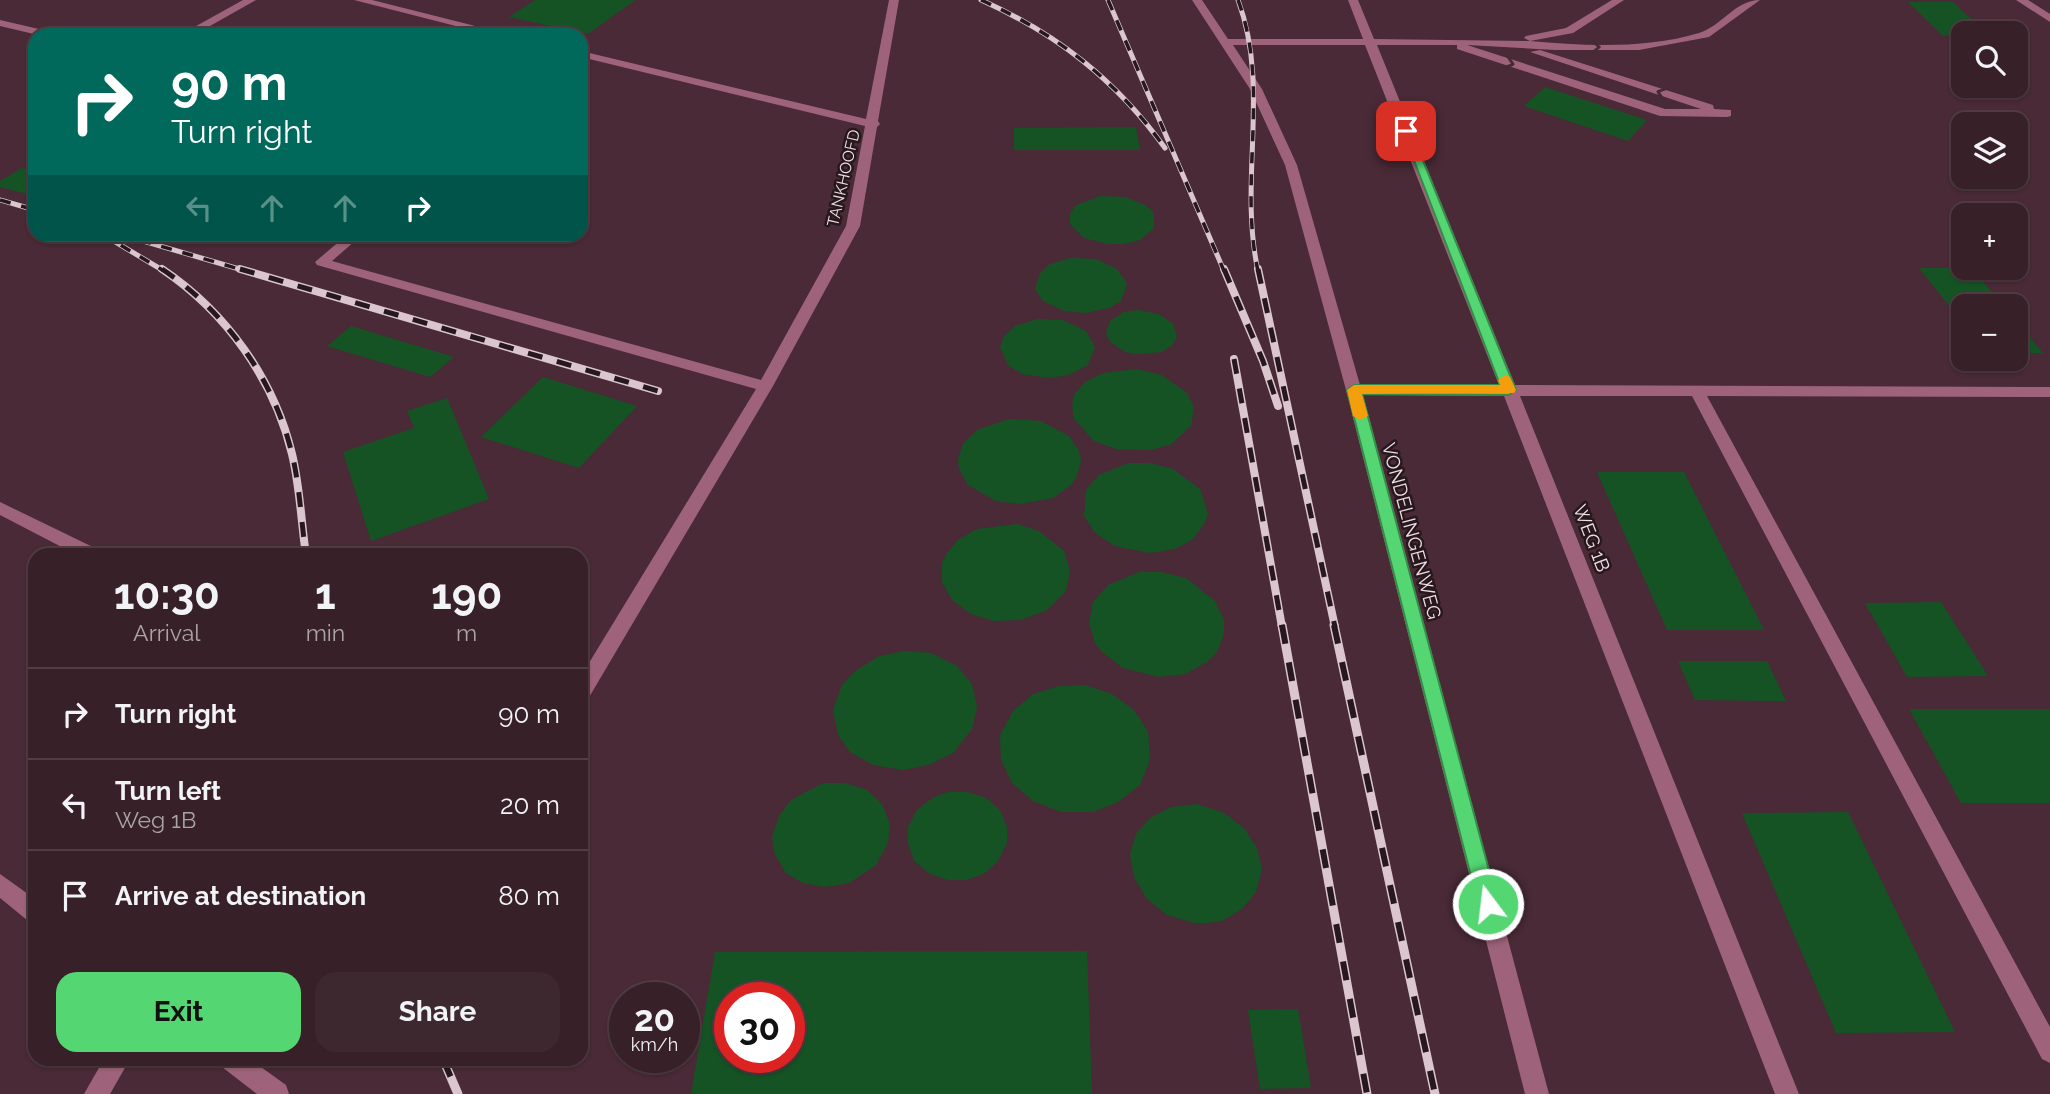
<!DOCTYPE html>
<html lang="en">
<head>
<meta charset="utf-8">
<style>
  body { margin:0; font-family:Raleway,sans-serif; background:#3e2830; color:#f1f3f6; height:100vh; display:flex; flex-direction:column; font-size:26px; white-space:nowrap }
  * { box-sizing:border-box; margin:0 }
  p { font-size:23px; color:#aaa3a8 }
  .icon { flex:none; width:38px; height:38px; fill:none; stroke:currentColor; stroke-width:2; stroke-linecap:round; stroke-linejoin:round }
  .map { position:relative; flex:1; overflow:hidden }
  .side { position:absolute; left:28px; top:548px; width:560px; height:518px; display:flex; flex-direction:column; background:#372028; border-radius:21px; box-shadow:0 2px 5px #0004,0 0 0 2px #513e45 }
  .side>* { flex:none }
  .banner { position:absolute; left:28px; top:28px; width:560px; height:214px; border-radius:21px; box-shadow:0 2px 5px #0004,0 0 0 2px #513e45; background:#00695c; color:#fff; overflow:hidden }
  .buttons { position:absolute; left:1951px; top:21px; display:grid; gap:14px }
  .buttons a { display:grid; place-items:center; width:77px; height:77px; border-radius:14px; background:#372028; box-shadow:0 2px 5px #0004,0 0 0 2px #513e45; font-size:35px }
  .speed { position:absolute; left:609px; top:982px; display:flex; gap:14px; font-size:35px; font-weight:700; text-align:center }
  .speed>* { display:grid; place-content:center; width:91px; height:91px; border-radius:50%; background:#372028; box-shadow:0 2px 5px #0004,0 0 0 2px #513e45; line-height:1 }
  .speed small { font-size:18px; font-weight:400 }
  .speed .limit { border:10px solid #d22; background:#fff; color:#111 }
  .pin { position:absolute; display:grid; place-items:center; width:60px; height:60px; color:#fff; margin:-30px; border-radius:14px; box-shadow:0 4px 10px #0006 }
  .me { position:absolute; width:77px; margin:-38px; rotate:345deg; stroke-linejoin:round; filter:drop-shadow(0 0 5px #0008) }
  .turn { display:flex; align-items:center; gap:24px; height:147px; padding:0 28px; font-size:32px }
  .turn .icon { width:91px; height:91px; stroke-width:2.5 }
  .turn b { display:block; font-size:49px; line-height:60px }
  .lanes { display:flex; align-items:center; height:66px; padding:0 28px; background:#0003; justify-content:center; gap:35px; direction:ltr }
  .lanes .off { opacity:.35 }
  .eta { display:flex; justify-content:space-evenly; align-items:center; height:119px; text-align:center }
  .eta b { font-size:42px; font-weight:700; line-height:49px }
  .primary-button { display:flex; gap:14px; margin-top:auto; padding:14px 28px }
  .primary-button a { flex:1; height:80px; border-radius:21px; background:#54d672; color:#111; font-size:28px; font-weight:700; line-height:80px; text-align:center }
  .primary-button a+a { background:#3e2830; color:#f1f3f6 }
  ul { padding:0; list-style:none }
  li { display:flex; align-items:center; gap:21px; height:91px; padding:0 28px; border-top:2px solid #513e45 }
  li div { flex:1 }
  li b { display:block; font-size:26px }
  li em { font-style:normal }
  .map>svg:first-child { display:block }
</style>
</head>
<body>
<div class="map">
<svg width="2050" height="1094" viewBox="0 0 2050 1094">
  <rect width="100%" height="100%" fill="#492a36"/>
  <g fill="#155325" fill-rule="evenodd">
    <path d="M535,0H635L588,34L509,17Z"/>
    <path d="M1908,2H1953L1986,33L1943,36Z"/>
    <path d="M1545,87L1647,120L1628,141L1524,106Z"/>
    <path d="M1136,127L1140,150H1014V128Z"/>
    <path d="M22,168L35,171V196L0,187V181Z"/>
    <path d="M1100,196L1125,197L1145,205L1154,213V228L1140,240L1124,244H1107L1084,238L1070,224V214L1076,205Z"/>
    <path d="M1071,258L1096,259L1117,269L1127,284L1121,301L1109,308L1085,313L1064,311L1043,301L1035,289L1040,273L1050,264Z"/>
    <path d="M1919,268H1971L2004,306H1964V313H1955Z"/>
    <path d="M1138,310L1159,314L1173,324L1177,337L1172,345L1162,352L1137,354L1125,352L1110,342L1106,333L1110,321L1124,312Z"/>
    <path d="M1037,319L1063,320L1086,331L1095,347L1088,365L1069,375L1050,378L1022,374L1008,365L1000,347L1004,336L1015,326Z"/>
    <path d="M2016,321L2043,353H2016Z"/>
    <path d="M351,326L454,357L430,377L327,346Z"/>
    <path d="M1137,369L1162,375L1187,393L1194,407L1191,426L1170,445L1150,450L1116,449L1094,441L1074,419L1072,405L1074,395L1085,382L1103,373Z"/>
    <path d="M543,377L637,406L579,468L481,437Z"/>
    <path d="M447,398L489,499L371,541L343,452L414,428L407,411Z"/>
    <path d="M1009,419L1041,421L1069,436L1079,451L1081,461L1077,476L1071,485L1053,498L1020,504L996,501L968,485L959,469L958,459L963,444L977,430Z"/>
    <path d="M1129,463H1150L1173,469L1200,489L1208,514L1204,524L1192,540L1175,549L1149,553L1115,546L1095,533L1084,516L1086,490L1099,475Z"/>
    <path d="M1597,472H1684L1764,630H1667Z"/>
    <path d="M1017,524L1039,531L1064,551L1070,571L1066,591L1047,610L1021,620L994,621L971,614L952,600L942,582V563L947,553L958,540L977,529Z"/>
    <path d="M1139,572H1161L1186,578L1215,601L1224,620V633L1217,652L1207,662L1185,674L1159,677L1123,668L1102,652L1095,643L1089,623L1093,602L1108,585Z"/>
    <path d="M1941,602L1988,676L1907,677L1865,603Z"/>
    <path d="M905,651L931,653L957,666L972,684L977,707L972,729L953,753L928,765L903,770L873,765L850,752L838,735L833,710L842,685L854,672L879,656Z"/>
    <path d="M1678,661H1767L1786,701L1695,700Z"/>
    <path d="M1085,685L1112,694L1134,710L1148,732L1150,760L1140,785L1118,802L1093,812H1061L1033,801L1012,783L1001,760L1000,735L1013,711L1033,694L1059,686Z"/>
    <path d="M1909,709H2050V803H1961Z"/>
    <path d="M823,783H845L867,790L882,804L890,824L888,843L876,865L849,883L826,887L803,883L786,873L775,855L772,837L779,816L791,800Z"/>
    <path d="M948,792H968L986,798L1000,810L1007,827V843L998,861L985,873L967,880H948L930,874L914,861L908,843V827L917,810L932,798Z"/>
    <path d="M1197,804L1224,813L1244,828L1257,848L1262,869L1256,892L1242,909L1222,921L1207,923H1194L1167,915L1147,899L1134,877L1130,854L1136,834L1150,818L1171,807Z"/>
    <path d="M1848,812L1955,1032L1836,1033L1742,813Z"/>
    <path d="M1087,951L1092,1094H691L715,952ZM730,998H789V1057H730Z"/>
    <path d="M1298,1009L1311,1088L1260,1089L1248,1010Z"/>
  </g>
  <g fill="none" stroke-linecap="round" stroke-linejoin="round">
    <g fill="#9e637a" fill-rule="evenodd">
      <path d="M243,0H256L194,35H180Z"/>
      <path d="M354,0H372L511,35H491Z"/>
      <path d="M889,0H899L878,121L880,124L877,127L860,226L773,386L588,699L581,701V676L756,389L317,265L315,262L348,234H363L332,261L761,380L846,226L865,126L581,57V51L866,119Z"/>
      <path d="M1192,0H1202L1228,39H1363L1348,0H1358L1374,39L1530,41L1524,38L1526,36L1566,28L1612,0H1624L1573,33L1530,41C1584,46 1646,49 1699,33C1722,26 1735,0 1760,0L1709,37L1639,50H1555L1467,45L1665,109H1701L1530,52L1540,50L1713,105L1714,109L1731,110V116L1727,117L1660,116L1457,49V45H1377L1515,385L2050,387V397L1707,396L2050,1027V1063L2042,1059L1692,396H1520L1799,1094H1775L1504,396L1363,395L1549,1094H1525L1346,390L1285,165L1250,89ZM1233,45H1365L1499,385H1360L1297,165L1262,89Z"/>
      <path d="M2016,0H2028L2050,14V22Z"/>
      <path d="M0,20L56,33L58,35H38L0,26Z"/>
      <path d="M0,502L99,550L102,555H77L0,515Z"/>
      <path d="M0,874L35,899V923L27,920L0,898Z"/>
      <path d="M104,1059H130L110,1094H84Z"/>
      <path d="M218,1059H250L286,1085L289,1094H257L222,1067Z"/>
    </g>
    <defs>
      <g id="rail-far2">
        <path d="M981,0C1057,34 1116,80 1165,148"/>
        <path d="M1108,0L1224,271"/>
        <path d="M1238,0C1271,89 1238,179 1258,271"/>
        <path d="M0,200L35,210"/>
        <path d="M102,234L164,271"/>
        <path d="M119,234L246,271"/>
      </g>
      <g id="rail-far1">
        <path d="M162,269C226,312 274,379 292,454C300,487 301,521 306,555"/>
        <path d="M240,269L658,391"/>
        <path d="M1224,269L1263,361L1278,406"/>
        <path d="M1258,269L1335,627"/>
        <path d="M1234,359L1282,627"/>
      </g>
      <g id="rail">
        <path d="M1282,625L1367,1094"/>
        <path d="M1334,625L1435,1094"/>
        <path d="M443,1059L458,1094"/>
      </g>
    </defs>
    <use href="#rail-far2" stroke="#dbc6ce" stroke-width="5"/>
    <use href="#rail-far1" stroke="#dbc6ce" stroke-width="8"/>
    <use href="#rail" stroke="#dbc6ce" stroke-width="9"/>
    <use href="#rail-far2" stroke="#26181d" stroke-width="3.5" stroke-dasharray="11" stroke-linecap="butt"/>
    <use href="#rail-far1" stroke="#26181d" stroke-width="5" stroke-dasharray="15" stroke-linecap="butt"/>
    <use href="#rail" stroke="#26181d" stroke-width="6" stroke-dasharray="19" stroke-linecap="butt"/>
  </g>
  <defs><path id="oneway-chevron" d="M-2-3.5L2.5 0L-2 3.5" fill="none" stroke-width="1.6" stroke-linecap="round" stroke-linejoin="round" transform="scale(1.75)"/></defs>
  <g stroke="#442b34">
    <use href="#oneway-chevron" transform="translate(1595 47)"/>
    <use href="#oneway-chevron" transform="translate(1509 63) rotate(18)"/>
    <use href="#oneway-chevron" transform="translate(1662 93) rotate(-162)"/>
  </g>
  <path fill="#54d672" stroke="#378b4a" stroke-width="2" d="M1402,129L1411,131L1516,390L1509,395L1362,394L1498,904L1495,911L1488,914L1481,911L1478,904L1347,390L1354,385H1500Z"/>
  <path fill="#f59e0b" d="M1505,375L1510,377L1516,390L1514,393L1362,394L1368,416L1360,420L1353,416L1347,390L1354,385H1500L1498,380Z"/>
  <g text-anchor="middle" stroke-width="5" stroke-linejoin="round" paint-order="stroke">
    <g font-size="16" fill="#f2dee5" stroke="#26181d">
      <text transform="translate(843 178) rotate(-77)" y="6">TANKHOOFD</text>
    </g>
    <g font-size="19" fill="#f2dee5" stroke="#26181d">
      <text transform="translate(1412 531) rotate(75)" y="7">VONDELINGENWEG</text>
      <text transform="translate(1592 538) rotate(69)" y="7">WEG 1B</text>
    </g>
  </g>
</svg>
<div class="buttons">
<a><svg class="icon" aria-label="search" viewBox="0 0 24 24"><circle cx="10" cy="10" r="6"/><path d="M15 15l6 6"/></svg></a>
<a><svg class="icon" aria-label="layers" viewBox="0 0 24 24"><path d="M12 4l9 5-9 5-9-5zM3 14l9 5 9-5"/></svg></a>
<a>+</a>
<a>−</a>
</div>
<div class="speed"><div>20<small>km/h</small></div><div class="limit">30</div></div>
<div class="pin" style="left:1406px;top:131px;background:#d93025"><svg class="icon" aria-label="arrive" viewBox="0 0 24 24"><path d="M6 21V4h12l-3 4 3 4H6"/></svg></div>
<svg class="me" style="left:1488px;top:904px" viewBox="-20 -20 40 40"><circle r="17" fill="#54d672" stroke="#fff" stroke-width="3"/><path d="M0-11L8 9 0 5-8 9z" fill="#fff"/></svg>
<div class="banner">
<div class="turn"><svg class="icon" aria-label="right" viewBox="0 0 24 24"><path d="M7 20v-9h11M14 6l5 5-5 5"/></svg><div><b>90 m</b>Turn right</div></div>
<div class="lanes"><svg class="icon off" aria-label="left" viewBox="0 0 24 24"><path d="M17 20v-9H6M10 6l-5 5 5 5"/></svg><svg class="icon off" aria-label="ahead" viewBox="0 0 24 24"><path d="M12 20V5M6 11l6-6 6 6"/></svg><svg class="icon off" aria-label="ahead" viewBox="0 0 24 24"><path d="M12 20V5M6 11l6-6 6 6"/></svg><svg class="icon" aria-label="right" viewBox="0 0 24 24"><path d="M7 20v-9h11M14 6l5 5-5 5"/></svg></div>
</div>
<section class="side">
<div class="eta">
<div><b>10:30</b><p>Arrival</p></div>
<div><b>1</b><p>min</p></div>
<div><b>190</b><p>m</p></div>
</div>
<ul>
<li><svg class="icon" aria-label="right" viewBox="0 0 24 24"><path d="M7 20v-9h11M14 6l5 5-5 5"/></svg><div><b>Turn right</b></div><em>90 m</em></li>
<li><svg class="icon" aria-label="left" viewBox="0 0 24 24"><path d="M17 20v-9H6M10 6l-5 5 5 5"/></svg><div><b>Turn left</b><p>Weg 1B</p></div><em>20 m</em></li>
<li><svg class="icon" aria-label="arrive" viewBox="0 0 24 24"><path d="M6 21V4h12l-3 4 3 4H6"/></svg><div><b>Arrive at destination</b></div><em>80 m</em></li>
</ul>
<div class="primary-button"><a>Exit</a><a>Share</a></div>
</section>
</div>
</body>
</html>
